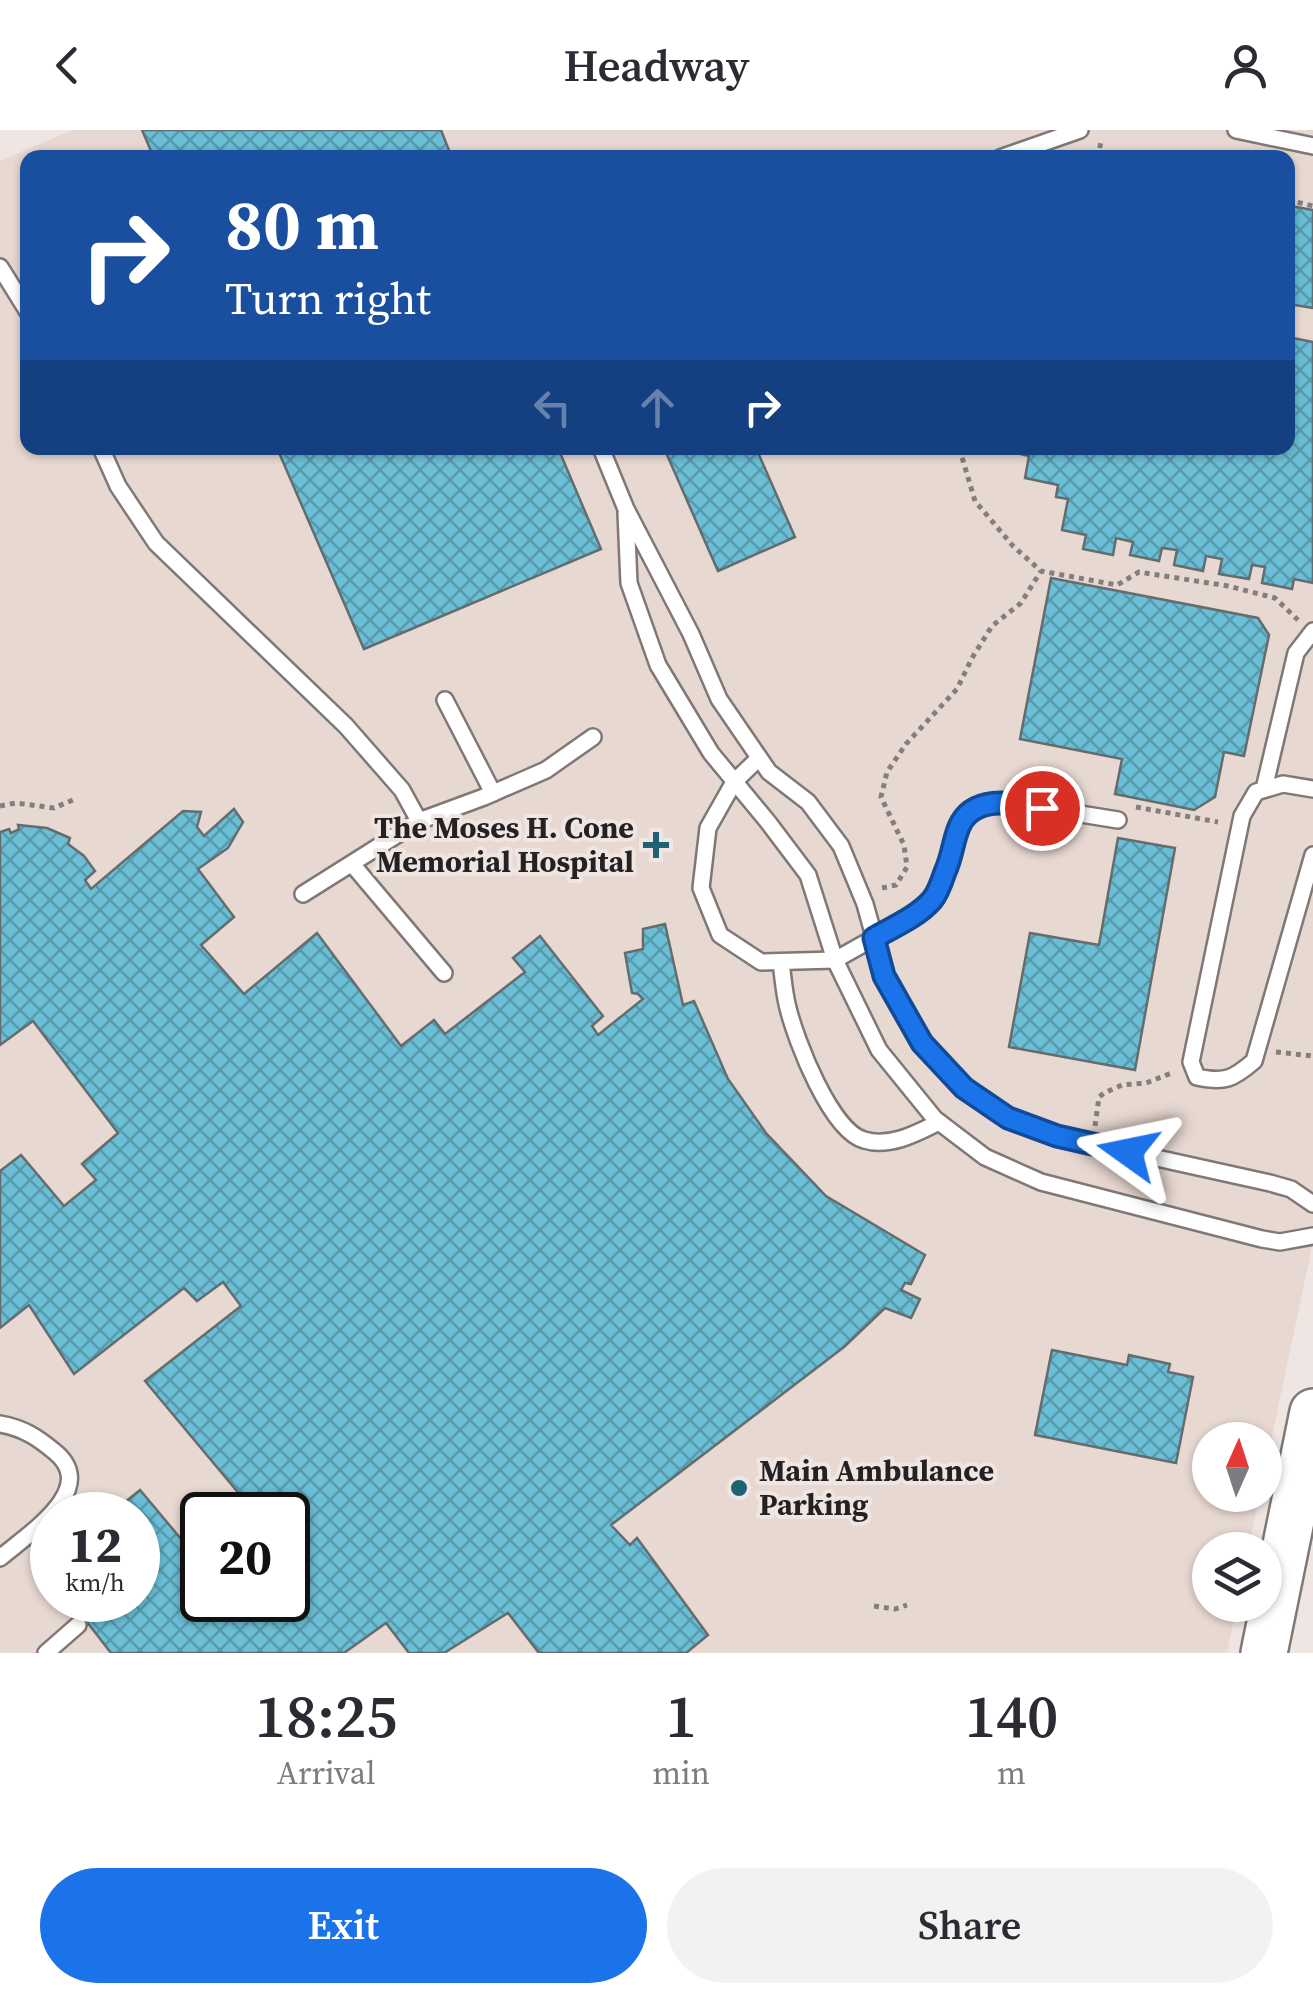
<!DOCTYPE html>
<html lang="en">
<head>
<meta charset="utf-8">
<style>
  body { margin:0; font-family:"Source Serif 4",serif; background:#f2f2f3; color:#2b2b33; height:100vh; display:flex; flex-direction:column; font-size:38px; white-space:nowrap }
  * { box-sizing:border-box; margin:0 }
  p { font-size:32px; color:#7c7c81 }
  .icon { flex:none; width:55px; height:55px; fill:none; stroke:currentColor; stroke-width:2; stroke-linecap:round; stroke-linejoin:round }
  .map { position:relative; height:1523px; overflow:hidden }
  .drawer { display:flex; flex-direction:column; background:#fff; flex:1 }
  .drawer>* { flex:none }
  .hud { position:absolute; left:20px; top:20px; width:1275px; height:305px; border-radius:20px; box-shadow:0 2px 8px #0004; background:#1a4fa0; color:#fff; overflow:hidden }
  .needle { width:65px; rotate:3deg }
  .tools { position:absolute; left:1192px; top:1292px; display:grid; gap:20px }
  .tools a { display:grid; place-items:center; width:90px; height:90px; border-radius:50%; background:#fff; box-shadow:0 2px 8px #0004; font-size:50px }
  .speed { position:absolute; left:30px; top:1362px; display:flex; gap:20px; font-size:50px; font-weight:700; text-align:center }
  .speed>* { display:grid; place-content:center; width:130px; height:130px; border-radius:50%; background:#fff; box-shadow:0 2px 8px #0004; line-height:1 }
  .speed small { font-size:25px; font-weight:400 }
  .speed .limit { border:5px solid #111; border-radius:15px; background:#fff; color:#111 }
  .pin { position:absolute; display:grid; place-items:center; width:85px; height:85px; color:#fff; margin:-42px; border:5px solid #fff; border-radius:50%; box-shadow:0 2px 10px #0007 }
  .me { position:absolute; width:110px; margin:-55px; rotate:282deg; stroke-linejoin:round; filter:drop-shadow(0 0 8px #0008) }
  .turn { display:flex; align-items:center; gap:35px; height:210px; padding:0 40px; font-size:45px }
  .turn .icon { width:130px; height:130px; stroke-width:2.5 }
  .turn b { display:block; font-size:70px; line-height:85px }
  .lanes { display:flex; align-items:center; height:95px; padding:0 40px; background:#0003; justify-content:center; gap:50px; direction:ltr }
  .lanes .off { opacity:.35 }
  .eta { display:flex; justify-content:space-evenly; align-items:center; height:170px; text-align:center }
  .eta b { font-size:60px; font-weight:600; line-height:70px }
  .cta { display:flex; gap:20px; margin-top:auto; padding:20px 40px }
  .cta a { flex:1; height:115px; border-radius:60px; background:#1a73e8; color:#fff; font-size:40px; font-weight:600; line-height:115px; text-align:center }
  .cta a+a { background:#f2f2f3; color:#2b2b33 }
  header { display:flex; justify-content:space-between; align-items:center; height:130px; padding:0 40px; background:#fff; font-size:45px; font-weight:600 }
  .map>svg:first-child { display:block }
</style>
</head>
<body>
<header><svg class="icon" aria-label="back" viewBox="0 0 24 24"><path d="M15 5l-7 7 7 7"/></svg>Headway<svg class="icon" aria-label="person" viewBox="0 0 24 24"><circle cx="12" cy="8" r="4"/><path d="M4 21q1-7 8-7t8 7"/></svg></header>
<div class="map">
<svg width="1313" height="1523" viewBox="0 0 1313 1523">
  <defs>
    <pattern id="building-cross-hatch" width="8" height="8" patternUnits="userSpaceOnUse" patternTransform="scale(2.5)"><rect width="8" height="8" fill="#6abed5"/><path d="M0 0l8 8M0 8l8-8" fill="none" stroke="#579aac"/></pattern>
  </defs>
  <rect width="100%" height="100%" fill="#efe6e4"/>
  <path fill="#e8d8d2" fill-rule="evenodd" d="M72,0H1313V1112L1265,1340V1310H1210V1365H1260L1248,1420H1210V1475H1237L1227,1523H0V31ZM28,28H1288V318H28ZM52,1385H138V1470H52ZM202,1385H288V1470H202Z"/>
  <g fill="url(#building-cross-hatch)" stroke="#646c6e" stroke-width="2.5">
    <path d="M142,0H441L452,28H154Z"/>
    <path d="M1291,76L1313,80V178L1288,174V91Z"/>
    <path d="M1288,207L1313,212V453L1294,449L1292,459L1262,453L1265,437L1252,435L1249,449L1219,444L1222,429L1206,426L1203,441L1174,435L1177,420L1162,418L1159,431L1130,425L1133,412L1116,408L1113,425L1083,419L1086,405L1062,400L1068,369L1056,367L1058,355L1025,348L1029,326L1016,323L1017,318H1288Z"/>
    <path d="M277,318H558L601,419L364,519Z"/>
    <path d="M664,318H756L795,407L718,441Z"/>
    <path d="M1051,448L1258,488L1269,505L1244,626L1224,622L1215,667L1194,680L1115,664L1122,629L1020,609Z"/>
    <path d="M234,679L243,692L228,718L198,739L234,787L201,815L244,864L317,803L401,916L434,890L445,904L525,842L513,828L540,806L603,886L592,896L598,905L643,869L638,864L632,863L625,823L643,819V799L665,794L683,875L694,871L728,949L766,1003L826,1066L925,1125L911,1154L905,1153L901,1160L920,1169L911,1188L885,1178L844,1217L611,1395L630,1415L637,1408L708,1505L686,1523H539L508,1483L444,1523H409L386,1493L344,1523H111L70,1470H138V1385H109L140,1360L192,1422L202,1415V1470H288V1385H242L251,1378L145,1251L241,1176L223,1152L197,1171L184,1158L74,1244L29,1175L0,1198V1041L21,1025L64,1076L96,1050L82,1034L118,1003L33,891L0,915V702L9,699L11,703L19,699L18,695L47,698L70,708L68,714L84,726L95,741L85,750L91,759L183,681L201,682L197,697L204,706Z"/>
    <path d="M1118,708L1175,718L1135,940L1009,917L1030,803L1099,815Z"/>
    <path d="M1052,1220L1127,1235L1129,1225L1170,1234L1168,1242L1193,1247L1176,1333L1035,1305Z"/>
  </g>
  <g fill="none" stroke-linecap="round" stroke-linejoin="round">
    <defs>
      <g id="service">
        <path d="M1236,0L1313,16"/>
        <path d="M1000,28L1080,0"/>
        <path d="M0,137L28,182"/>
        <path d="M101,318L118,356L156,413L346,596L402,660L419,691"/>
        <path d="M601,318L626,379L691,504L719,569L769,642L808,672L841,716L865,774L885,846L921,913L964,958L1008,987L1057,1006L1270,1053L1291,1059L1313,1074"/>
        <path d="M626,383L629,453L658,535L711,623L768,692L808,745L835,830L879,920L935,989L985,1027L1041,1052L1262,1109L1280,1112L1313,1106"/>
        <path d="M445,570L493,663"/>
        <path d="M759,628L734,652L708,698L701,758L720,805L761,832L835,830L906,790L934,768L949,734L960,694L971,680L988,674L1012,673L1118,690"/>
        <path d="M1264,659L1296,523L1313,501"/>
        <path d="M1313,659L1283,654L1256,662L1242,686L1191,932L1197,947C1225,953 1233,949 1254,931L1313,725"/>
        <path d="M352,734L444,843"/>
        <path d="M303,764L419,691L484,667L546,640L593,607"/>
        <path d="M781,832C783,847 784,863 788,878C796,911 831,1001 864,1010C890,1018 917,1003 939,992"/>
        <path d="M0,1294C23,1298 37,1307 55,1322C100,1359 28,1404 0,1428"/>
        <path d="M46,1523L78,1495"/>
      </g>
      <path id="secondary" d="M1264,1523L1313,1282"/>
    </defs>
    <use href="#service" stroke="#7f7875" stroke-width="20"/>
    <use href="#secondary" stroke="#7f7875" stroke-width="50"/>
    <g stroke="#847e7d" stroke-width="5" stroke-dasharray="5 5" stroke-linecap="butt">
      <path d="M1098,28L1101,11"/>
      <path d="M1288,70L1313,76"/>
      <path d="M961,318V324L975,371L1013,416L1041,441L1117,455L1139,442L1228,456L1275,468L1298,490"/>
      <path d="M0,676L16,673L54,678L75,669"/>
      <path d="M1136,677L1218,692"/>
      <path d="M882,758L896,755L907,737L904,715L881,667L887,642L906,614L957,559L972,528L992,496L1021,473L1041,441"/>
      <path d="M1276,922L1313,926"/>
      <path d="M1095,996L1099,967L1104,963L1122,955L1146,953L1174,942"/>
      <path d="M874,1476L895,1479L907,1475"/>
    </g>
    <use href="#service" stroke="#fff" stroke-width="15"/>
    <use href="#secondary" stroke="#fff" stroke-width="45"/>
  </g>
  <g fill="none" stroke-linecap="round" stroke-linejoin="round">
    <defs>
      <path id="route" d="M1042,678C1014,673 973,664 959,697C953,711 952,727 945,742C942,751 938,763 932,770C917,787 893,797 874,808L884,846L922,913L964,958L1008,988L1057,1006L1128,1022"/>
    </defs>
    <use href="#route" stroke="#114b97" stroke-width="25"/>
    <use href="#route" stroke="#1a73e8" stroke-width="18"/>
  </g>
  <g fill="#1e6374" stroke="#efe6e4" stroke-width="4">
    <path d="M651 700h10v10h10v10h-10v10h-10v-10h-10v-10h10z"/>
    <circle cx="739" cy="1358" r="10"/>
  </g>
  <g text-anchor="middle" stroke-width="8" stroke-linejoin="round" paint-order="stroke">
    <g font-size="30" font-weight="bold" fill="#242120" stroke="#efe6e4" text-anchor="end">
      <text x="634" y="708">The Moses H. Cone<tspan x="634" dy="34">Memorial Hospital</tspan></text>
      <text x="759" y="1351" text-anchor="start">Main Ambulance<tspan x="759" dy="34">Parking</tspan></text>
    </g>
  </g>
</svg>
<div class="tools">
<a><svg class="needle" viewBox="-14 -14 28 28"><path d="M0-13l5 13h-10z" fill="#e53935"/><path d="M0 13l5-13h-10z" fill="#7c7c81"/></svg></a>
<a><svg class="icon" aria-label="layers" viewBox="0 0 24 24"><path d="M12 4l9 5-9 5-9-5zM3 14l9 5 9-5"/></svg></a>
</div>
<div class="speed"><div>12<small>km/h</small></div><div class="limit">20</div></div>
<div class="pin" style="left:1042px;top:678px;background:#d93025"><svg class="icon" aria-label="arrive" viewBox="0 0 24 24"><path d="M6 21V4h12l-3 4 3 4H6"/></svg></div>
<svg class="me" style="left:1128px;top:1022px" viewBox="-20 -20 40 40"><path d="M0-17L14 15 0 8-14 15z" fill="#1a73e8" stroke="#fff" stroke-width="4"/></svg>
<div class="hud">
<div class="turn"><svg class="icon" aria-label="right" viewBox="0 0 24 24"><path d="M7 20v-9h11M14 6l5 5-5 5"/></svg><div><b>80 m</b>Turn right</div></div>
<div class="lanes"><svg class="icon off" aria-label="left" viewBox="0 0 24 24"><path d="M17 20v-9H6M10 6l-5 5 5 5"/></svg><svg class="icon off" aria-label="ahead" viewBox="0 0 24 24"><path d="M12 20V5M6 11l6-6 6 6"/></svg><svg class="icon" aria-label="right" viewBox="0 0 24 24"><path d="M7 20v-9h11M14 6l5 5-5 5"/></svg></div>
</div>
</div>
<section class="drawer">
<div class="eta">
<div><b>18:25</b><p>Arrival</p></div>
<div><b>1</b><p>min</p></div>
<div><b>140</b><p>m</p></div>
</div>
<div class="cta"><a>Exit</a><a>Share</a></div>
</section>
</body>
</html>
